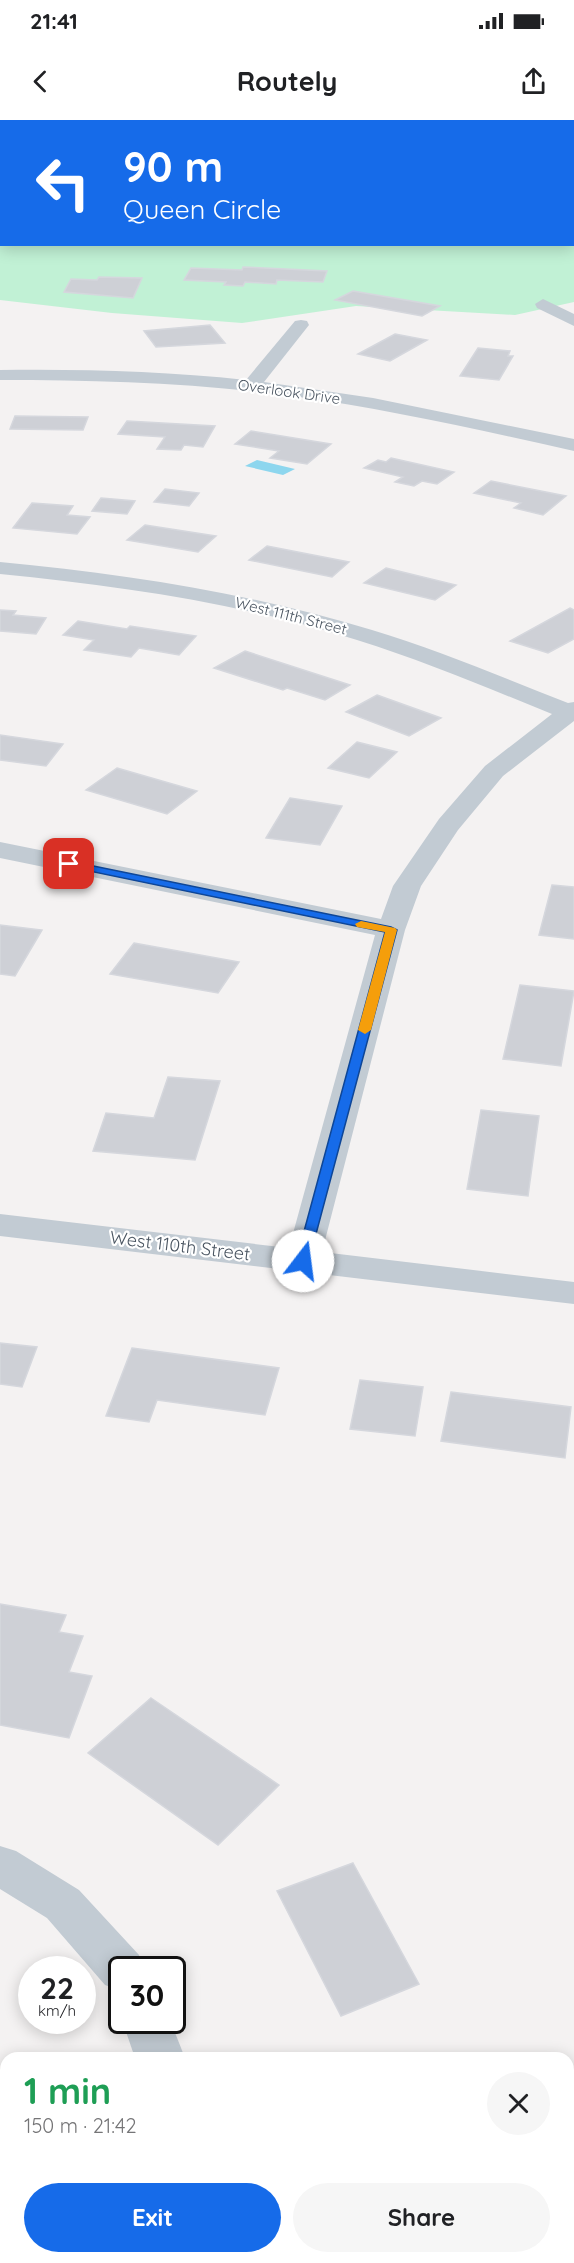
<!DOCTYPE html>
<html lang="en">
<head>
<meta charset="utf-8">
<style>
  body { margin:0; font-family:Quicksand,sans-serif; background:#f6f6f6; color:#202124; height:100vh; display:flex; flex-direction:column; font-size:22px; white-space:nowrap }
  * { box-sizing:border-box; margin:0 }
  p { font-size:20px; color:#757577 }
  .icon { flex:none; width:33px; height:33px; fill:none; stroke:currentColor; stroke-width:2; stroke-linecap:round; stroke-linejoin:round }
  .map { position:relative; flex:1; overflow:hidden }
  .side { position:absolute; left:0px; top:1932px; width:574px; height:212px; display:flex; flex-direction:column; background:#fff; border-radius:18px 18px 0 0; box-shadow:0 3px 15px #0003 }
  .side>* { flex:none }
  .guide { position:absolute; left:0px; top:0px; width:574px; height:126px; box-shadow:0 3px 15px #0003; background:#166be9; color:#fff; overflow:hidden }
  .speed { position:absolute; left:18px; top:1836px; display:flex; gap:12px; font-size:30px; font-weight:700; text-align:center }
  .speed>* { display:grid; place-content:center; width:78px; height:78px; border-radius:50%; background:#fff; box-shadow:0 3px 15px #0003; line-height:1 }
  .speed small { font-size:15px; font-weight:400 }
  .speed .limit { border:3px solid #111; border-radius:9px; background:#fff; color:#111 }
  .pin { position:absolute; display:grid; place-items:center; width:51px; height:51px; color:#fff; margin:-26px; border-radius:12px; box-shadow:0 3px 9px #0006 }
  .me { position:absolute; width:66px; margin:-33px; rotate:15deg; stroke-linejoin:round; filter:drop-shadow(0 0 4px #0008) }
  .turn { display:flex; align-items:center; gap:21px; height:126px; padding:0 24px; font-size:27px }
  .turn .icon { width:78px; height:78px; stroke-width:2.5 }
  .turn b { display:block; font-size:42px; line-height:51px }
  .round { display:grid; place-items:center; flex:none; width:63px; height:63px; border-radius:32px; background:#f6f6f6 }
  .headline { display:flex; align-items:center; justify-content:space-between; height:102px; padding:0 24px }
  h1 { font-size:36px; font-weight:800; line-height:45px; color:#1e9e55 }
  .button { display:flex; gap:12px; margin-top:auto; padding:12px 24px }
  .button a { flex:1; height:69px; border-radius:36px; background:#166be9; color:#fff; font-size:24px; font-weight:800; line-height:69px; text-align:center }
  .button a+a { background:#f6f6f6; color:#202124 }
  .status { display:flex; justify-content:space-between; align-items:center; height:42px; padding:0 30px; background:#fff; direction:ltr }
  .status svg { height:16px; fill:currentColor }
  header { display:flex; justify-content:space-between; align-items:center; height:78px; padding:0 24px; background:#fff; font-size:27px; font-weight:800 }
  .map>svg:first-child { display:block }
</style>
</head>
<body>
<div class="status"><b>21:41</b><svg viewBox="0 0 49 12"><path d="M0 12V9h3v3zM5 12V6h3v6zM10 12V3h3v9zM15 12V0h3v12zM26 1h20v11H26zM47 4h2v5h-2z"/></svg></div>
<header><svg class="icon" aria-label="back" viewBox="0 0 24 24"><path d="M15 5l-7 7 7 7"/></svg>Routely<svg class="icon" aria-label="share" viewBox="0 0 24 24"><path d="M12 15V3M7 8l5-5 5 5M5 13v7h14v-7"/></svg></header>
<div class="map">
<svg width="574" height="2143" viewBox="0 0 574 2143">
  <rect width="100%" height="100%" fill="#f4f2f2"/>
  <path fill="#c1f1d5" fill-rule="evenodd" d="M0,0H574V182L515,195L356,186L242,203L112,193L0,180ZM2,2H573V124H2Z"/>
  <path fill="#8dd6ee" d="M257,340L295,349L283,355L245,346Z"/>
  <g fill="#ced0d6" stroke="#d5d7dd" stroke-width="1.5">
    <path d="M243,147L327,151L323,162L277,160L276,164L245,162L243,166L224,165L226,162L184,160L191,148L242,150Z"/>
    <path d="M99,157L142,158L133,178L64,172L71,159L97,160Z"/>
    <path d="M353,171L440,186L422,196L335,180Z"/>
    <path d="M210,205L225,223L156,227L144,211Z"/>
    <path d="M395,214L427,220L390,241L358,234Z"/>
    <path d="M478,228L510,231L508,236H513L499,260L460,256Z"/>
    <path d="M15,296L88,297L83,310L10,309Z"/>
    <path d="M127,301L215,306L203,327L184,325L181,330L157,329L165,317L118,314Z"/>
    <path d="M251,311L331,324L307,344L270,338L279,331L235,324Z"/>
    <path d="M391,338L454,352L437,364L422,361L414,366L395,362L403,357L364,348L378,340L386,342Z"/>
    <path d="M491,361L566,376L543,395L514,388L521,383L474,373Z"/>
    <path d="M165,369L199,373L189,386L154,382Z"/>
    <path d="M101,378L135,381L127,394L92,391Z"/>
    <path d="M32,383L73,386L67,395L90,397L77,414L13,408Z"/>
    <path d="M145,405L216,416L198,432L127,420Z"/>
    <path d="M267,426L349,442L332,457L249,440Z"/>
    <path d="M386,448L456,465L435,480L364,463Z"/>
    <path d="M570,488L574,490V519L548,533L510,521Z"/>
    <path d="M0,490L16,491L13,495L46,498L36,514L0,511Z"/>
    <path d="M78,501L127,509L130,506L196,516L179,535L139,528L131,537L84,530L94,520L63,515Z"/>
    <path d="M245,531L350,565L325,580L287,568L283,570L214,548Z"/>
    <path d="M377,575L441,598L409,616L346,592Z"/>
    <path d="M0,615L63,624L46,646L0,640Z"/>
    <path d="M357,622L397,632L369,658L328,648Z"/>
    <path d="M117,648L197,671L167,694L86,670Z"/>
    <path d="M290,678L342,686L320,725L266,718Z"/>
    <path d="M552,765L574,767V819L539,815Z"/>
    <path d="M0,805L42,810L15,856L0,854Z"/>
    <path d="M134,823L239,842L218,873L110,854Z"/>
    <path d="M520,865L574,871L561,946L503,939Z"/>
    <path d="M168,957L220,961L195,1040L93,1031L106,993L154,998Z"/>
    <path d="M481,990L539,996L528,1076L467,1069Z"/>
    <path d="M0,1223L37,1227L22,1267L0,1264Z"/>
    <path d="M132,1228L279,1248L265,1295L157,1280L149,1302L106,1296Z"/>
    <path d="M360,1260L423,1267L415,1316L350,1309Z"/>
    <path d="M451,1272L571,1287L565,1338L441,1321Z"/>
    <path d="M0,1484L66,1495L59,1512L83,1516L69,1552L92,1556L69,1618L0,1605Z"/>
    <path d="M151,1578L279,1665L218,1725L88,1633Z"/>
    <path d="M353,1743L419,1864L341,1896L277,1771Z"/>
  </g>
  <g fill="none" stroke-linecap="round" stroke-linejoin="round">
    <g fill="#c2cbd3" fill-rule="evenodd">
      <path d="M543,179L574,194V206L537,188L535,184Z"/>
      <path d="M301,200L307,201L309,205L264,262L373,278L574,319V331C480,310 387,289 292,276C195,263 98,260 0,260V250C82,249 164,251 246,260L295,201Z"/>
      <path d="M0,442C125,454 251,473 372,510C439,530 503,558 568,583L574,582V601L503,656L458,710L421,766L405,810L322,1132L574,1162V1184L0,1116V1094L289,1128L375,815L0,738V722L381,799L393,766L439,699L485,646L552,594C488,568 424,541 357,520C241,483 120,466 0,454Z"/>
      <path d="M0,1726L16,1731L79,1770L139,1835L145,1850H122V1871L105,1865L47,1798L0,1769Z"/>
      <path d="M122,1900H170L185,1938H135Z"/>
      <path d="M130,2138H182L180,2143H128Z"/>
    </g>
  </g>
  <path fill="#166be9" stroke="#0e4697" stroke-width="1.5" d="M69,741L391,807L397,810L308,1144L303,1146L296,1141L385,812L65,746V742Z"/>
  <path fill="#f59e0b" d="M361,801L395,808L397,810L371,910L365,914L358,910L385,812L357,807L355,804Z"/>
  <g text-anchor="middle" stroke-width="4.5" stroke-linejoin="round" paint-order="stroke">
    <g font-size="15" fill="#495460" stroke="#fff">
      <text transform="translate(289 272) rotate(8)" y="5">Overlook Drive</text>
      <text transform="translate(291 496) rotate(14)" y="5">West 111th Street</text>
    </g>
    <g font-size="18" fill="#495460" stroke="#fff">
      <text transform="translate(180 1126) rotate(7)" y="6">West 110th Street</text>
    </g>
  </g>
</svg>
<div class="speed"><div>22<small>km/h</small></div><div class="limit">30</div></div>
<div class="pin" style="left:69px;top:744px;background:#d93025"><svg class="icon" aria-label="arrive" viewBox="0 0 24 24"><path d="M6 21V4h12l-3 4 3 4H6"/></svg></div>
<svg class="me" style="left:303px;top:1141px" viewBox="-20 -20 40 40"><circle r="19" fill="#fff"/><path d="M0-13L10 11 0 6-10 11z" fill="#166be9"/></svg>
<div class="guide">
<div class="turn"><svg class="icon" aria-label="left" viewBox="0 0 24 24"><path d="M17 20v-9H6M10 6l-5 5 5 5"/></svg><div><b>90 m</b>Queen Circle</div></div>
</div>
<section class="side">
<div class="headline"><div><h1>1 min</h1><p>150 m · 21:42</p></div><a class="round"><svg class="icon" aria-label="close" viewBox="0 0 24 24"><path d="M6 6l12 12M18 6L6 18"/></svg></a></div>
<div class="button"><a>Exit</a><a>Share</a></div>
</section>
</div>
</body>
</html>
